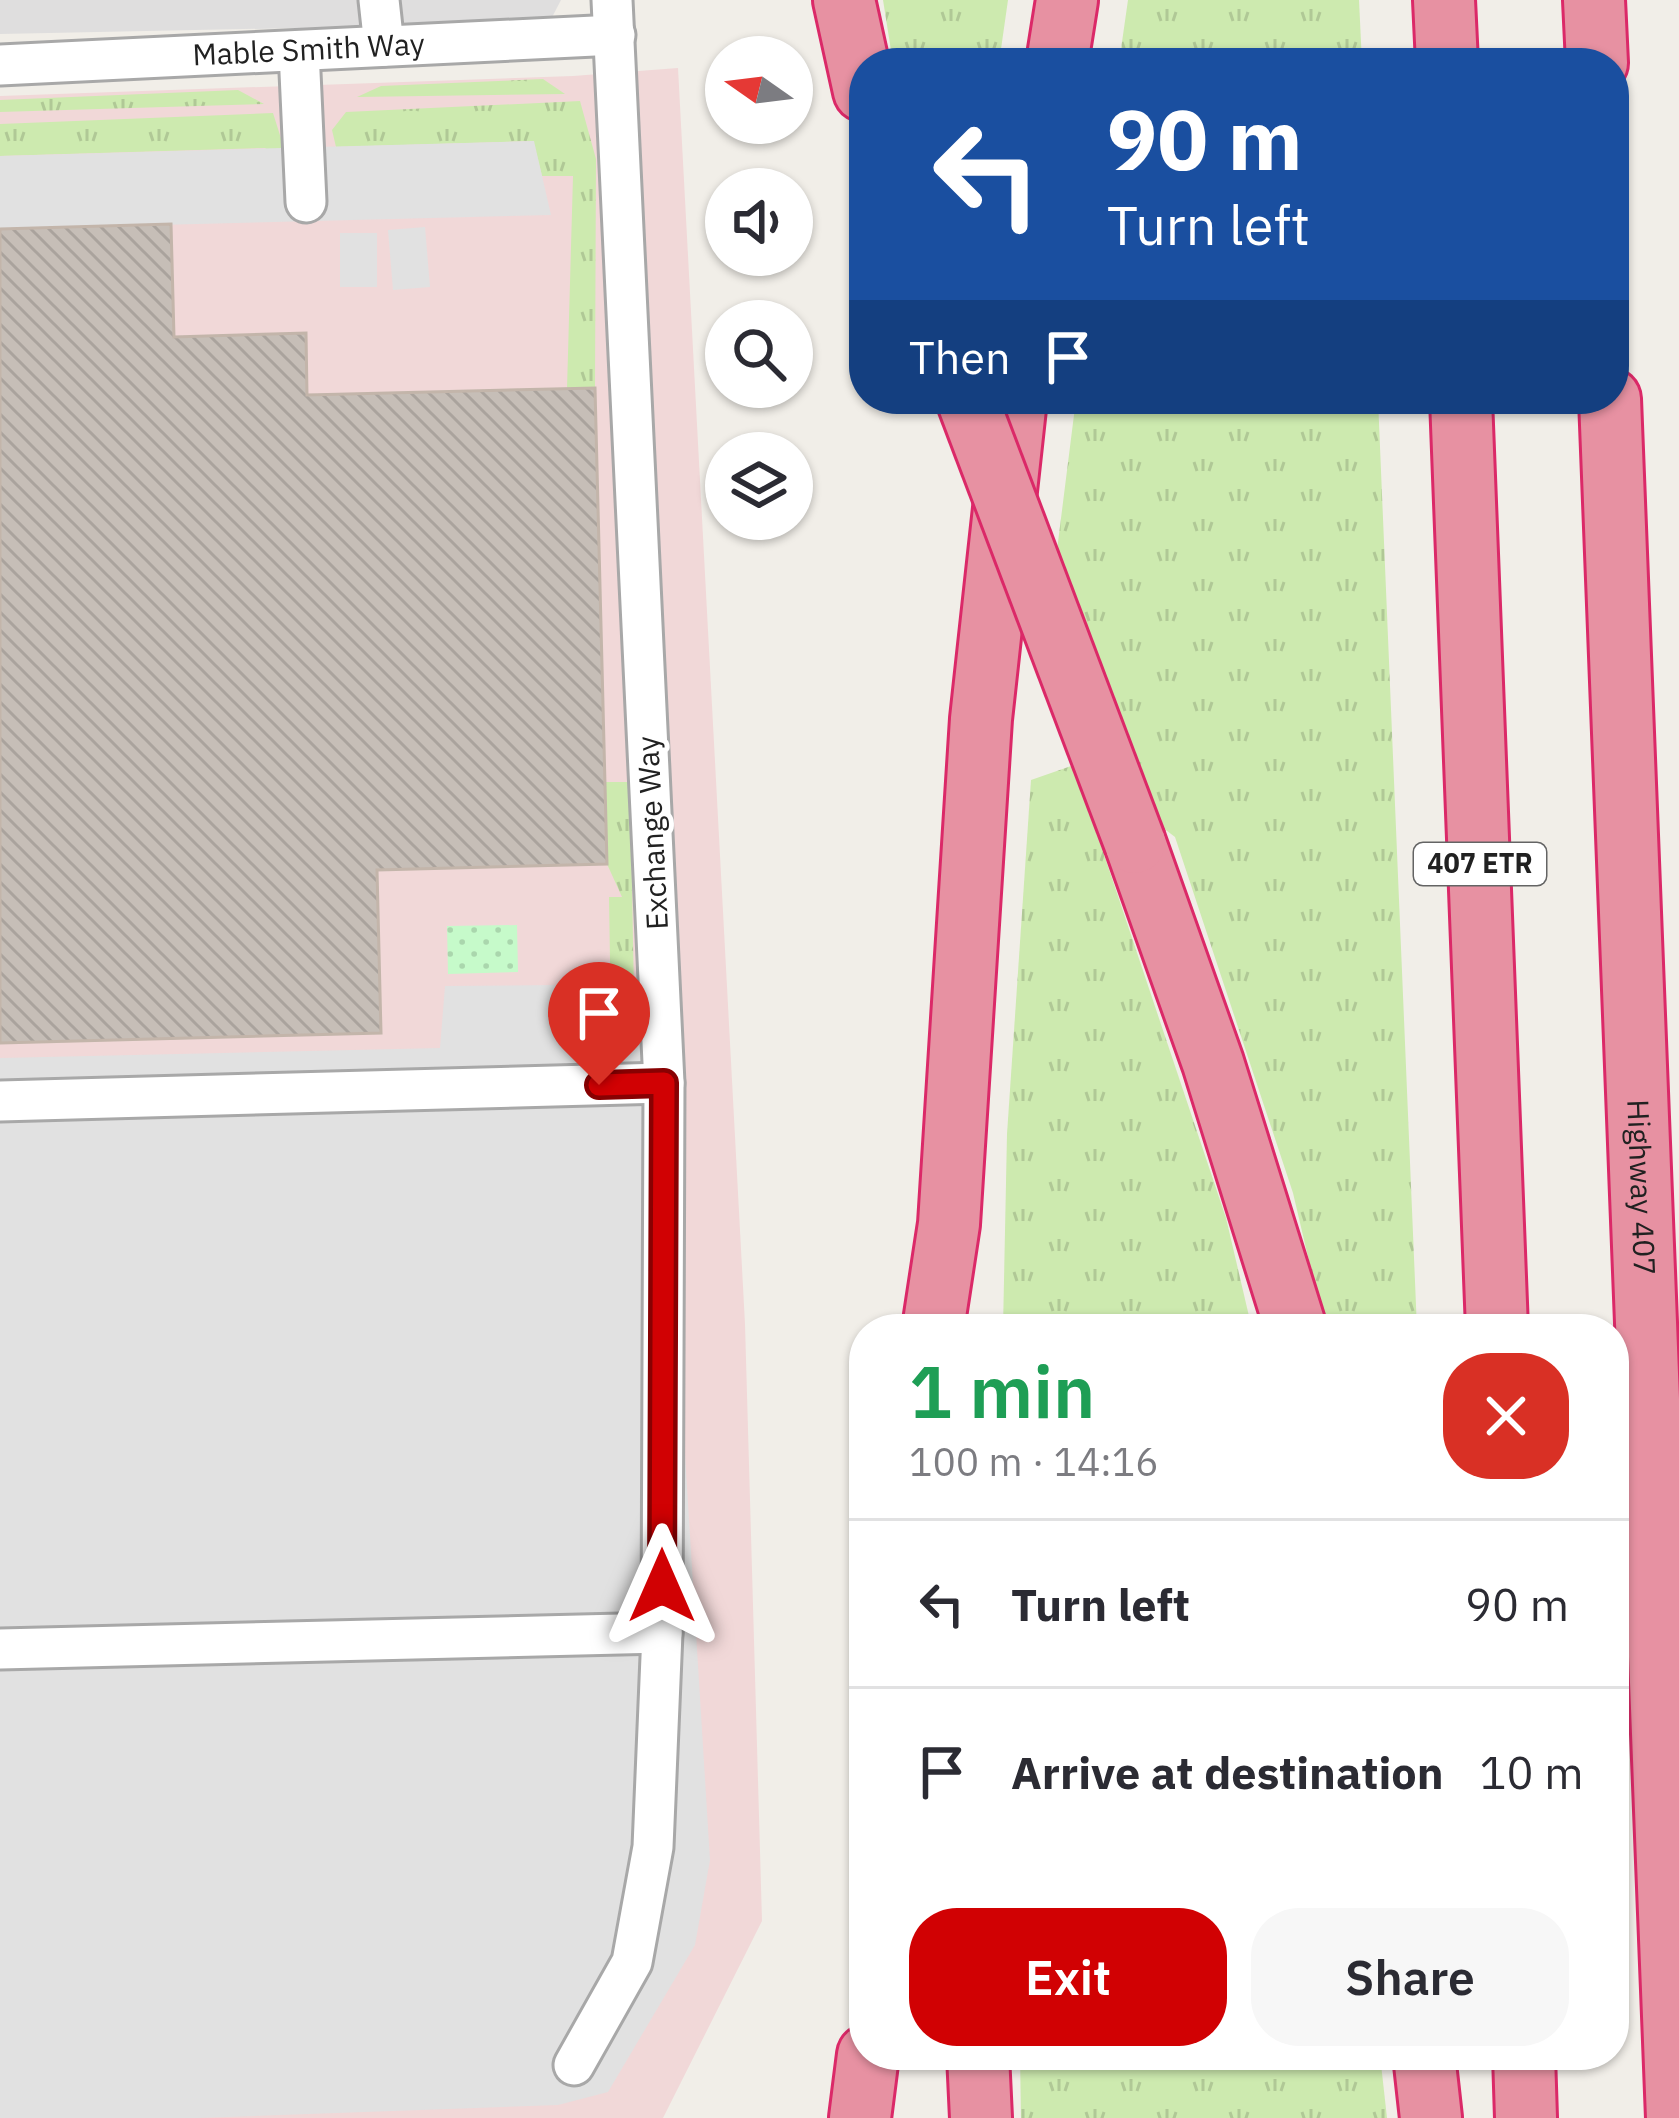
<!DOCTYPE html>
<html lang="en">
<head>
<meta charset="utf-8">
<style>
  body { margin:0; font-family:"IBM Plex Sans",sans-serif; background:#f7f7f7; color:#2b2b33; height:100vh; display:flex; flex-direction:column; font-size:45px; white-space:nowrap }
  * { box-sizing:border-box; margin:0 }
  p { font-size:39px; color:#7c7c81 }
  .icon { flex:none; width:66px; height:66px; fill:none; stroke:currentColor; stroke-width:2; stroke-linecap:round; stroke-linejoin:round }
  .map { position:relative; flex:1; overflow:hidden }
  .panel { position:absolute; left:849px; top:1314px; width:780px; height:756px; display:flex; flex-direction:column; background:#fff; border-radius:48px; box-shadow:0 3px 9px #0004 }
  .panel>* { flex:none }
  .guide { position:absolute; left:849px; top:48px; width:780px; height:366px; border-radius:48px; box-shadow:0 3px 9px #0004; background:#1a4fa0; color:#fff; overflow:hidden }
  .needle { width:78px; rotate:284deg }
  .fabs { position:absolute; left:705px; top:36px; display:grid; gap:24px }
  .fabs a { display:grid; place-items:center; width:108px; height:108px; border-radius:50%; background:#fff; box-shadow:0 3px 9px #0004; font-size:60px }
  .pin { position:absolute; display:grid; place-items:center; width:102px; height:102px; color:#fff; margin:-123px -51px; border-radius:50% 50% 50% 0; rotate:-45deg; box-shadow:0 0 12px #0007 }
  .pin .icon { rotate:45deg }
  .me { position:absolute; width:132px; margin:-66px; rotate:0deg; stroke-linejoin:round; filter:drop-shadow(0 0 9px #0008) }
  .turn { display:flex; align-items:center; gap:42px; height:252px; padding:0 60px; font-size:54px }
  .turn .icon { width:156px; height:156px; stroke-width:2.5 }
  .turn b { display:block; font-size:84px; line-height:102px }
  .then { display:flex; align-items:center; height:114px; padding:0 60px; background:#0003; gap:24px; font-size:45px }
  .round { display:grid; place-items:center; flex:none; width:126px; height:126px; border-radius:48px; background:#f7f7f7 }
  .overview { display:flex; align-items:center; justify-content:space-between; height:204px; padding:0 60px }
  h1 { font-size:72px; font-weight:600; line-height:90px; color:#1e9e55 }
  .cta { display:flex; gap:24px; margin-top:auto; padding:24px 60px }
  .cta a { flex:1; height:138px; border-radius:48px; background:#d10103; color:#fff; font-size:48px; font-weight:600; line-height:138px; text-align:center }
  .cta a+a { background:#f7f7f7; color:#2b2b33 }
  ul { padding:0; list-style:none }
  li { display:flex; align-items:center; gap:36px; height:168px; padding:0 60px; border-top:3px solid #e1e1e2 }
  li div { flex:1 }
  li b { display:block; font-size:45px }
  li em { font-style:normal }
  .map>svg:first-child { display:block }
</style>
</head>
<body>
<div class="map">
<svg width="1679" height="2118" viewBox="0 0 1679 2118">
  <defs>
    <pattern id="grass-tufts" width="24" height="20" patternUnits="userSpaceOnUse" patternTransform="scale(3)"><rect width="24" height="20" fill="#cdeaaf"/><path d="M3 7l-1-3M5 7V3M7 7l1-3M15 17l-1-3M17 17v-4M19 17l1-3" fill="none" stroke="#b0c896"/></pattern>
    <pattern id="park-dots" width="8" height="8" patternUnits="userSpaceOnUse" patternTransform="scale(3)"><rect width="8" height="8" fill="#c6faca"/><path d="M2 2h.1M6 6h.1" fill="none" stroke="#aad6ad" stroke-width="1.8" stroke-linecap="round"/></pattern>
    <pattern id="building-back-hatch" width="6" height="6" patternUnits="userSpaceOnUse" patternTransform="scale(3)"><rect width="6" height="6" fill="#c6beb7"/><path d="M-1 5l2 2M0 0l6 6M5-1l2 2" fill="none" stroke="#aaa39d"/></pattern>
  </defs>
  <rect width="100%" height="100%" fill="#f1eee8"/>
  <path fill="#dfdede" d="M0,0H561L549,23L0,34Z"/>
  <path fill="#f1d8d8" d="M678,68L745,1324L762,1921L663,2118H0V96L573,76Z"/>
  <g fill="url(#grass-tufts)">
    <path d="M883,0H1008L999,63H893Z"/>
    <path d="M1128,0H1359L1362,63H1119Z"/>
    <path d="M543,79L565,94L357,97L381,86Z"/>
    <path d="M238,90L264,104L0,112V100Z"/>
    <path d="M580,101L596,159L595,388L567,389L573,176H542L533,141L336,147L332,130L346,112Z"/>
    <path d="M273,113L290,167L265,148L0,156V124Z"/>
    <path d="M1076,399H1378L1417,1329H1325L1293,1193L1175,837L1154,821L1056,558Z"/>
    <path d="M1074,765L1226,1218L1252,1329H1003L1007,1134L1031,780Z"/>
    <path d="M604,782H630L635,1046L611,1025L609,897H622L607,864Z"/>
    <path d="M1020,2055H1380L1387,2118H1021Z"/>
  </g>
  <path fill="url(#park-dots)" d="M517,925L518,972L448,974L447,926Z"/>
  <g fill="#e1e1e1">
    <path d="M534,141L551,215L0,229V156Z"/>
    <path d="M425,227L430,287L393,290L388,230Z"/>
    <rect x="340" y="233" width="37" height="54"/>
    <path d="M656,984L710,1860L695,1945L608,2092L558,2105L197,2118H0V1058L440,1048L445,986Z"/>
  </g>
  <path fill="url(#building-back-hatch)" stroke="#c3b5aa" stroke-width="3" d="M171,224L174,337L306,333L307,395L595,388L607,864L377,870L381,1033L0,1043V229Z"/>
  <g fill="none" stroke-linecap="round" stroke-linejoin="round">
    <defs>
      <g id="minor">
        <path d="M379,0L384,46"/>
        <path d="M299,51L306,202"/>
        <path id="s1" d="M0,65L615,35"/>
        <path d="M0,1101L664,1083"/>
        <path d="M0,1649L662,1633"/>
        <path d="M574,2065L632,1962L653,1847L662,1633L664,1083L612,0"/>
      </g>
      <g id="highway">
        <path d="M844,0L864,91"/>
        <path d="M1444,0L1447,63"/>
        <path d="M1594,0L1597,63"/>
        <path d="M1057,63L1067,0"/>
        <path d="M1461,399L1497,1329"/>
        <path id="s2" d="M1610,399L1677,2118"/>
        <path d="M1135,843L1213,1063L1296,1329"/>
        <path d="M933,1329L949,1224L981,719L1016,399"/>
        <path d="M978,2055L981,2118"/>
        <path d="M1424,2055L1431,2118"/>
        <path d="M1524,2055L1526,2118"/>
        <path d="M860,2118L868,2055"/>
      </g>
    </defs>
    <use href="#minor" stroke="#a8a8a8" stroke-width="45"/>
    <use href="#highway" stroke="#db2968" stroke-width="66"/>
    <use href="#minor" stroke="#fff" stroke-width="39"/>
    <use href="#highway" stroke="#e791a2" stroke-width="60"/>
    <defs>
      <path id="highway-bridge" d="M967,399L1135,843"/>
    </defs>
    <use href="#highway-bridge" stroke="#db2968" stroke-width="66" stroke-linecap="butt"/>
    <use href="#highway-bridge" stroke="#e791a2" stroke-width="60"/>
  </g>
  <g fill="none" stroke-linecap="round" stroke-linejoin="round">
    <defs>
      <path id="route" d="M599,1085L664,1083L662,1586"/>
    </defs>
    <use href="#route" stroke="#880102" stroke-width="30"/>
    <use href="#route" stroke="#d10103" stroke-width="21"/>
  </g>
  <g text-anchor="middle" stroke-width="10" stroke-linejoin="round" paint-order="stroke">
    <rect fill="#fff" stroke="#646464" stroke-width="3" x="1414" y="843" width="132" height="42" rx="9"/>
    <g font-size="27" font-weight="bold" fill="#212121">
      <text x="1480" y="873">407 ETR</text>
    </g>
    <g font-size="30" fill="#212121" stroke="#fff">
      <text dy="10" stroke="none"><textPath href="#s1" startOffset="309">Mable Smith Way</textPath></text>
      <text transform="translate(653 833) rotate(-93)" y="10">Exchange Way</text>
      <text dy="10" stroke="none"><textPath href="#s2" startOffset="789">Highway 407</textPath></text>
    </g>
  </g>
</svg>
<div class="fabs">
<a><svg class="needle" viewBox="-14 -14 28 28"><path d="M0-13l5 13h-10z" fill="#e53935"/><path d="M0 13l5-13h-10z" fill="#7c7c81"/></svg></a>
<a><svg class="icon" aria-label="sound" viewBox="0 0 24 24"><path d="M4 9h4l5-4v14l-5-4H4zM17 9q2 3 0 6"/></svg></a>
<a><svg class="icon" aria-label="search" viewBox="0 0 24 24"><circle cx="10" cy="10" r="6"/><path d="M15 15l6 6"/></svg></a>
<a><svg class="icon" aria-label="layers" viewBox="0 0 24 24"><path d="M12 4l9 5-9 5-9-5zM3 14l9 5 9-5"/></svg></a>
</div>
<div class="pin" style="left:599px;top:1085px;background:#d93025"><svg class="icon" aria-label="arrive" viewBox="0 0 24 24"><path d="M6 21V4h12l-3 4 3 4H6"/></svg></div>
<svg class="me" style="left:662px;top:1586px" viewBox="-20 -20 40 40"><path d="M0-17L14 15 0 8-14 15z" fill="#d10103" stroke="#fff" stroke-width="4"/></svg>
<div class="guide">
<div class="turn"><svg class="icon" aria-label="left" viewBox="0 0 24 24"><path d="M17 20v-9H6M10 6l-5 5 5 5"/></svg><div><b>90 m</b>Turn left</div></div>
<div class="then">Then<svg class="icon" aria-label="arrive" viewBox="0 0 24 24"><path d="M6 21V4h12l-3 4 3 4H6"/></svg></div>
</div>
<section class="panel">
<div class="overview"><div><h1>1 min</h1><p>100 m · 14:16</p></div><a class="round" style="background:#d93025;color:#fff"><svg class="icon" aria-label="close" viewBox="0 0 24 24"><path d="M6 6l12 12M18 6L6 18"/></svg></a></div>
<ul>
<li><svg class="icon" aria-label="left" viewBox="0 0 24 24"><path d="M17 20v-9H6M10 6l-5 5 5 5"/></svg><div><b>Turn left</b></div><em>90 m</em></li>
<li><svg class="icon" aria-label="arrive" viewBox="0 0 24 24"><path d="M6 21V4h12l-3 4 3 4H6"/></svg><div><b>Arrive at destination</b></div><em>10 m</em></li>
</ul>
<div class="cta"><a>Exit</a><a>Share</a></div>
</section>
</div>
</body>
</html>
